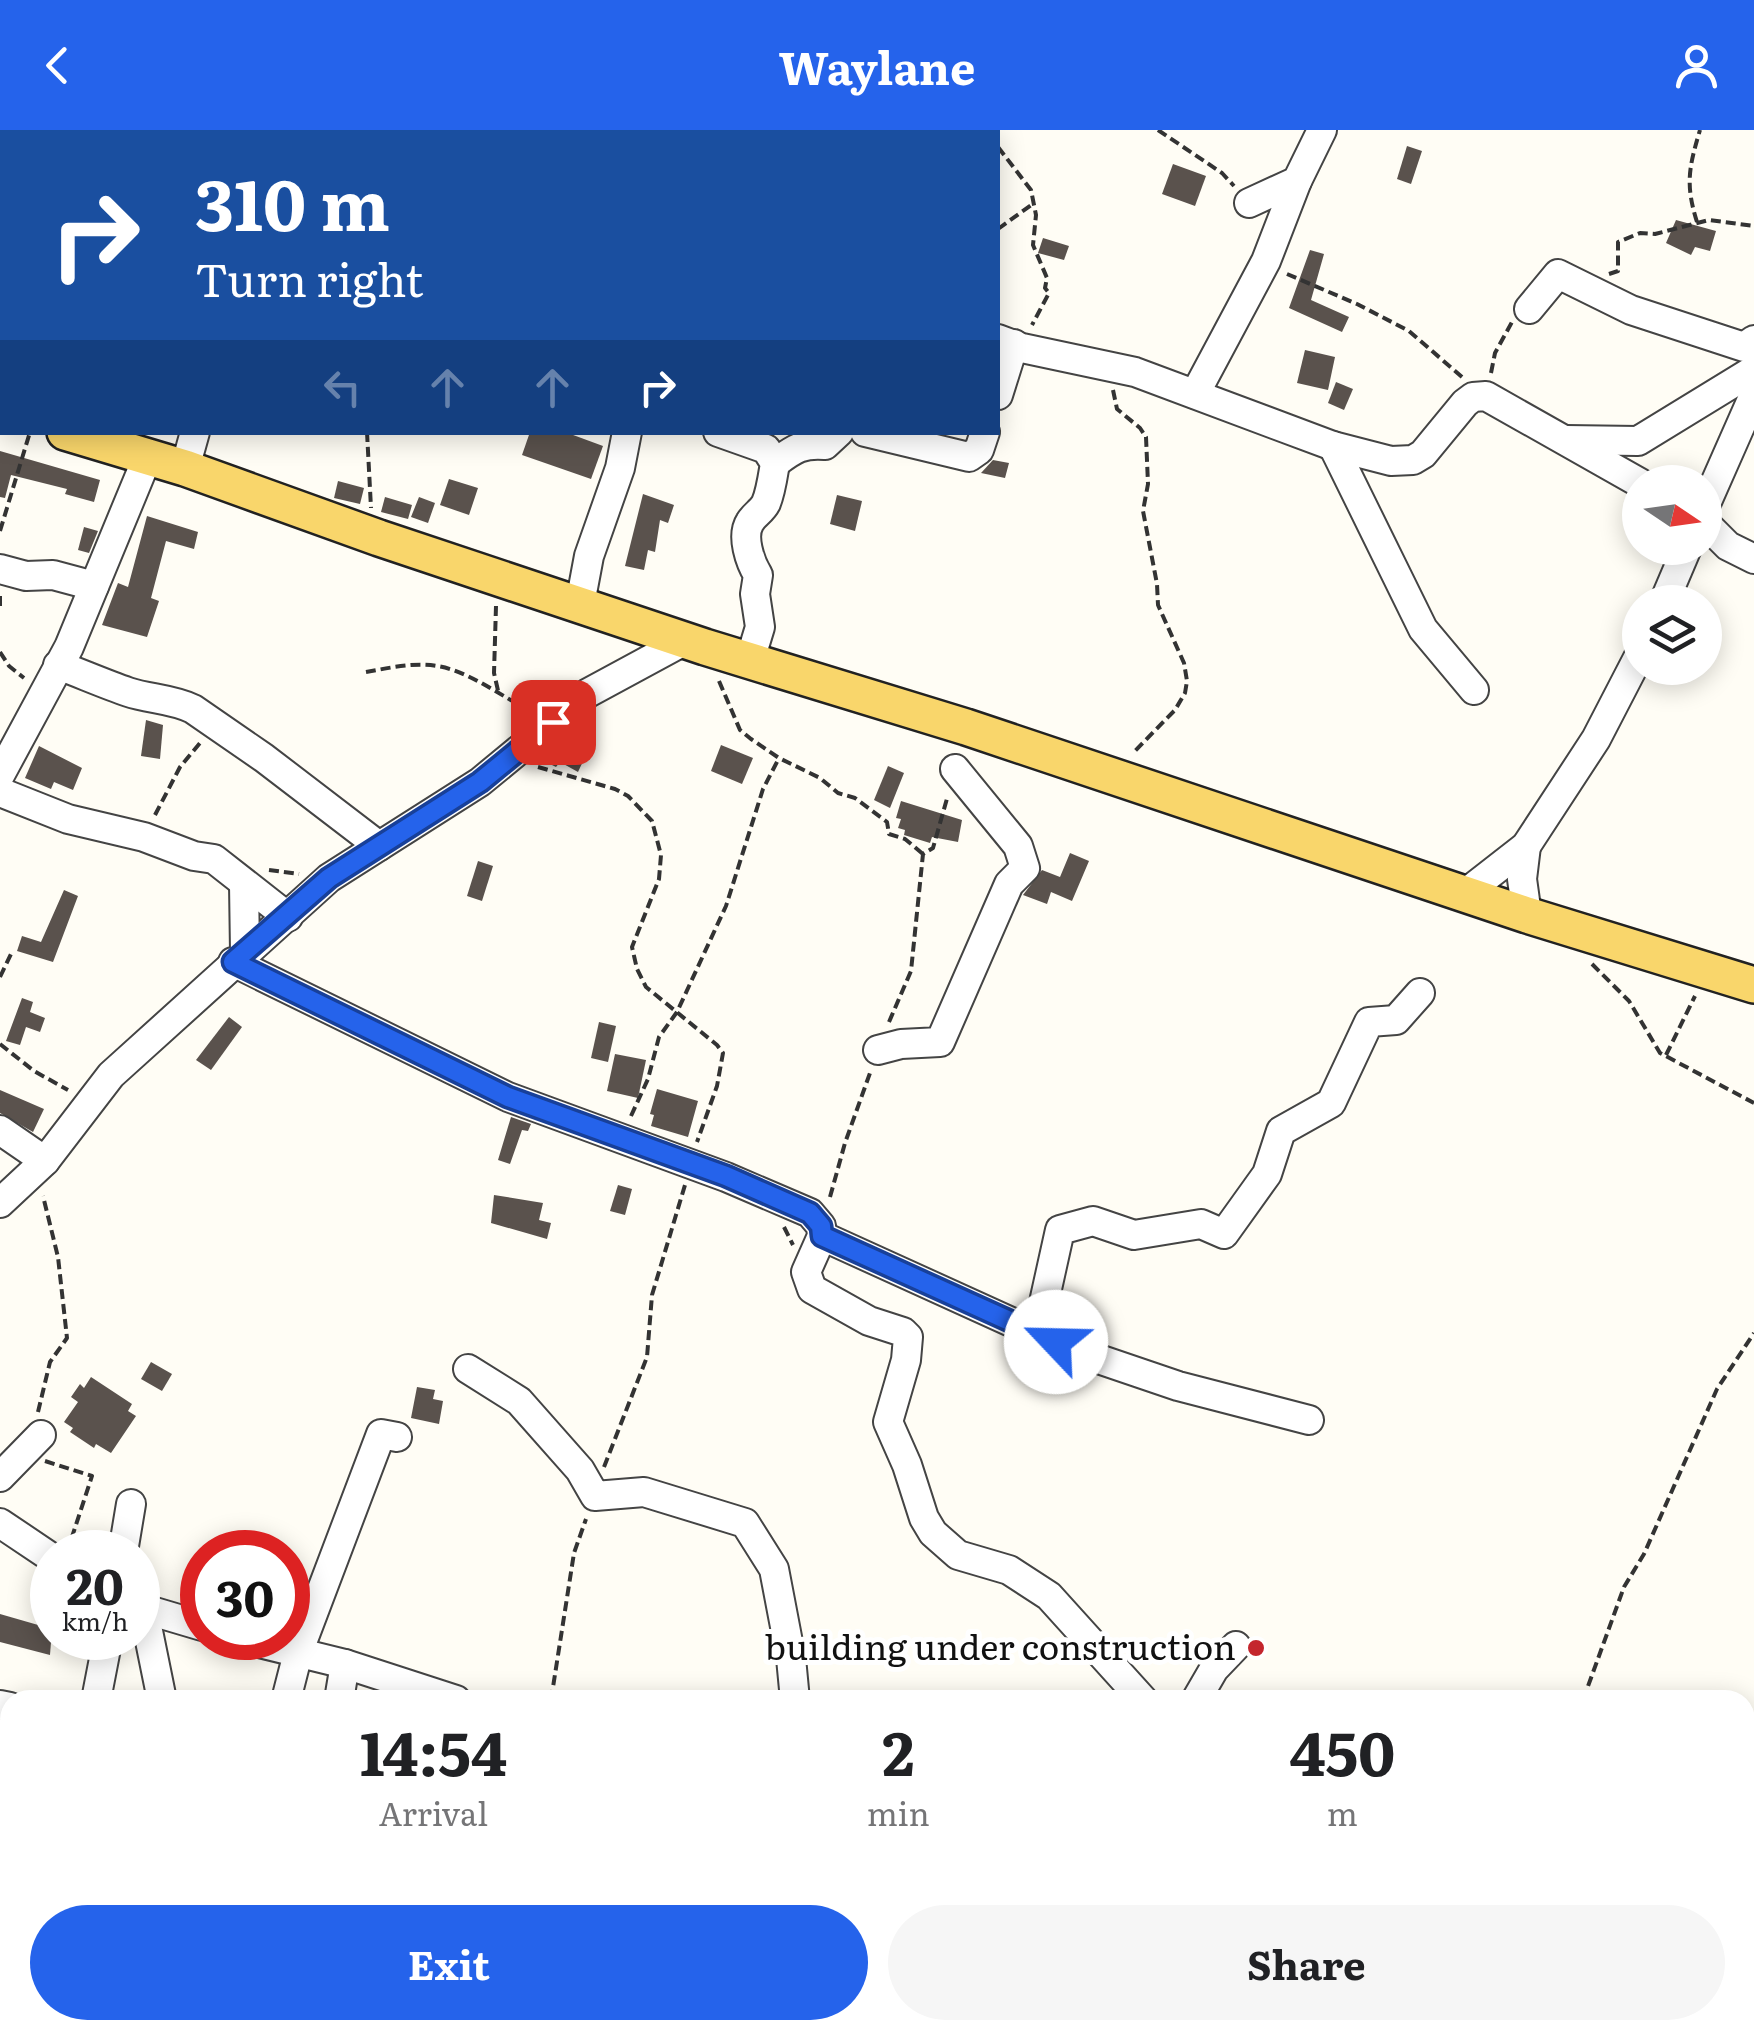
<!DOCTYPE html>
<html lang="en">
<head>
<meta charset="utf-8">
<style>
  body { margin:0; font-family:Literata,serif; background:#f6f6f6; color:#202124; height:100vh; display:flex; flex-direction:column; font-size:38px; white-space:nowrap }
  * { box-sizing:border-box; margin:0 }
  p { font-size:32px; color:#757577 }
  .icon { flex:none; width:55px; height:55px; fill:none; stroke:currentColor; stroke-width:2; stroke-linecap:round; stroke-linejoin:round }
  .map { position:relative; flex:1; overflow:hidden }
  .panel { position:absolute; left:0px; top:1560px; width:1755px; height:350px; display:flex; flex-direction:column; background:#fff; border-radius:30px 30px 0 0; box-shadow:0 5px 25px #0003 }
  .panel>* { flex:none }
  .guide { position:absolute; left:0px; top:0px; width:1000px; height:305px; box-shadow:0 5px 25px #0003; background:#1a4fa0; color:#fff; overflow:hidden }
  .needle { width:65px; rotate:103deg }
  .tools { position:absolute; left:1622px; top:335px; display:grid; gap:20px }
  .tools a { display:grid; place-items:center; width:100px; height:100px; border-radius:50%; background:#fff; box-shadow:0 5px 25px #0003; font-size:50px }
  .speed { position:absolute; left:30px; top:1400px; display:flex; gap:20px; font-size:50px; font-weight:700; text-align:center }
  .speed>* { display:grid; place-content:center; width:130px; height:130px; border-radius:50%; background:#fff; box-shadow:0 5px 25px #0003; line-height:1 }
  .speed small { font-size:25px; font-weight:400 }
  .speed .limit { border:15px solid #d22; background:#fff; color:#111 }
  .pin { position:absolute; display:grid; place-items:center; width:85px; height:85px; color:#fff; margin:-42px; border-radius:20px; box-shadow:0 5px 15px #0006 }
  .me { position:absolute; width:110px; margin:-55px; rotate:294deg; stroke-linejoin:round; filter:drop-shadow(0 0 8px #0008) }
  .turn { display:flex; align-items:center; gap:35px; height:210px; padding:0 30px; font-size:45px }
  .turn .icon { width:130px; height:130px; stroke-width:2.5 }
  .turn b { display:block; font-size:70px; line-height:85px }
  .lanes { display:flex; align-items:center; height:95px; padding:0 30px; background:#0003; justify-content:center; gap:50px; direction:ltr }
  .lanes .off { opacity:.35 }
  .eta { display:flex; justify-content:space-evenly; align-items:center; height:170px; text-align:center }
  .eta b { font-size:60px; font-weight:700; line-height:70px }
  .primary-button { display:flex; gap:20px; margin-top:auto; padding:20px 30px }
  .primary-button a { flex:1; height:115px; border-radius:60px; background:#2563eb; color:#fff; font-size:40px; font-weight:700; line-height:115px; text-align:center }
  .primary-button a+a { background:#f6f6f6; color:#202124 }
  header { display:flex; justify-content:space-between; align-items:center; height:130px; padding:0 30px; background:#2563eb; color:#fff; font-size:45px; font-weight:700 }
  .map>svg:first-child { display:block }
</style>
</head>
<body>
<header><svg class="icon" aria-label="back" viewBox="0 0 24 24"><path d="M15 5l-7 7 7 7"/></svg>Waylane<svg class="icon" aria-label="person" viewBox="0 0 24 24"><circle cx="12" cy="8" r="4"/><path d="M4 21q1-7 8-7t8 7"/></svg></header>
<div class="map">
<svg width="1754" height="1910" viewBox="0 0 1754 1910">
  <rect width="100%" height="100%" fill="#fffdf5"/>
  <g fill="#5a524d">
    <path d="M1407,16L1422,21L1411,54L1397,49Z"/>
    <path d="M1173,34L1206,46L1195,76L1162,64Z"/>
    <path d="M1676,90L1716,101L1710,121L1695,117L1691,125L1666,113Z"/>
    <path d="M1043,108L1069,116L1064,130L1038,123Z"/>
    <path d="M1310,120L1324,124L1311,170L1349,187L1342,202L1289,178Z"/>
    <path d="M1305,220L1335,227L1328,260L1297,253Z"/>
    <path d="M1336,252L1353,259L1344,280L1328,273Z"/>
    <path d="M530,302H565L603,316L591,349L522,325Z"/>
    <path d="M0,321L100,350L94,372L65,364L67,359L11,345L5,368L0,367Z"/>
    <path d="M993,330L1009,333L1005,348L981,343Z"/>
    <path d="M449,349L478,358L469,385L440,375Z"/>
    <path d="M338,351L364,358L360,374L334,368Z"/>
    <path d="M643,364L674,375L668,393L660,390L655,422L648,420L644,440L625,436Z"/>
    <path d="M837,365L862,371L855,401L830,394Z"/>
    <path d="M385,367L412,375L408,389L381,382Z"/>
    <path d="M419,367L435,373L428,393L411,387Z"/>
    <path d="M147,386L198,402L194,419L166,411L151,468L159,471L147,507L102,495L118,453L128,457Z"/>
    <path d="M84,397L98,401L89,423L78,420Z"/>
    <path d="M146,590L163,595L160,629L141,626Z"/>
    <path d="M556,612L585,627L578,642L560,632L556,637L544,631Z"/>
    <path d="M721,615L753,628L742,654L711,641Z"/>
    <path d="M39,616L82,638L73,660L54,652L51,659L25,648Z"/>
    <path d="M888,636L904,643L890,678L874,670Z"/>
    <path d="M901,671L962,690L958,712L932,707L930,713L904,705L905,700L898,698L901,689L896,688Z"/>
    <path d="M1070,723L1089,731L1072,771L1051,762L1047,774L1023,765L1042,740L1060,747Z"/>
    <path d="M478,731L493,736L482,771L467,766Z"/>
    <path d="M64,760L78,766L53,832L17,821L22,806L41,812Z"/>
    <path d="M22,868L33,872L30,882L45,888L40,902L26,897L20,915L6,911Z"/>
    <path d="M229,887L242,897L211,940L196,930Z"/>
    <path d="M599,892L616,896L608,932L591,928Z"/>
    <path d="M615,924L646,930L638,968L607,961Z"/>
    <path d="M657,959L698,971L688,1007L651,996L654,985L650,984Z"/>
    <path d="M0,960L44,979L33,1002L0,983Z"/>
    <path d="M511,987L531,994L528,1001L522,1000L510,1034L498,1030Z"/>
    <path d="M618,1055L632,1059L625,1085L610,1081Z"/>
    <path d="M494,1065L543,1073L539,1090L551,1093L547,1109L491,1093Z"/>
    <path d="M151,1232L172,1244L162,1261L141,1249Z"/>
    <path d="M91,1247L132,1274L128,1281L136,1286L111,1323L96,1314L94,1318L70,1302L73,1298L64,1292L78,1272L71,1267L80,1254L84,1258Z"/>
    <path d="M417,1257L435,1260L433,1269L443,1271L439,1294L411,1288Z"/>
    <path d="M0,1484L52,1499L50,1525L0,1512Z"/>
  </g>
  <g fill="none" stroke-linecap="round" stroke-linejoin="round">
    <defs>
      <g id="minor">
        <path d="M293,0L312,2"/>
        <path d="M522,0L545,2"/>
        <path d="M21,2L22,0"/>
        <path d="M381,2L394,0"/>
        <path d="M571,2L586,0"/>
        <path d="M683,2V0"/>
        <path d="M959,2L962,0"/>
        <path d="M0,53L2,47"/>
        <path d="M1249,73L1297,51L1322,0"/>
        <path d="M0,78L2,79"/>
        <path d="M1529,179L1558,144L1631,180L1744,217L1754,210"/>
        <path d="M998,209L1022,218L1135,242L1333,316L1391,331L1413,330L1423,324L1465,273L1473,267L1486,266L1640,353"/>
        <path d="M1195,264L1266,131L1297,51"/>
        <path d="M998,265L1014,214"/>
        <path d="M718,302L766,319L775,333C773,345 771,361 766,373C762,381 754,385 750,392C741,406 750,432 758,445L755,464L760,497L750,530"/>
        <path d="M865,302L969,327L979,320L985,302"/>
        <path d="M1566,310L1638,311L1754,240"/>
        <path d="M1333,316L1423,499L1474,560"/>
        <path d="M775,333C793,320 801,313 825,315L839,302"/>
        <path d="M185,338L195,302"/>
        <path d="M1705,376L1754,265"/>
        <path d="M1705,393L1728,416L1754,429"/>
        <path d="M0,439L26,446L53,445L94,456"/>
        <path d="M1664,472L1687,418"/>
        <path d="M580,474L589,426L620,338L627,302"/>
        <path d="M58,535C82,544 105,554 128,562C149,569 173,569 193,579L264,628L379,716"/>
        <path d="M0,645L69,517L148,326"/>
        <path d="M0,662L68,689L144,707L194,726L214,729L288,787"/>
        <path d="M1526,716L1522,749L1527,785"/>
        <path d="M244,754L245,822"/>
        <path d="M1467,762L1526,716L1596,609L1640,524"/>
        <path d="M233,832L508,967L726,1047L810,1083L821,1096L822,1106L806,1142L812,1159L869,1191L903,1202L908,1207L906,1230L888,1292L907,1335L924,1388L933,1403L958,1425L1009,1440L1049,1466L1143,1570"/>
        <path d="M878,920L901,914L940,912L1009,754L1025,738L1018,716L955,639"/>
        <path d="M0,1000L45,1031"/>
        <path d="M0,1073L45,1031L111,945L329,748L480,652L588,563L686,510"/>
        <path d="M822,1106L1075,1221L1178,1256L1309,1290"/>
        <path d="M1037,1204L1060,1100L1093,1091L1134,1105L1201,1094L1224,1104L1267,1044L1281,1001L1331,973L1369,892L1396,890L1420,863"/>
        <path d="M468,1239L519,1271L580,1340L595,1366L644,1362L745,1393L774,1439L791,1528L795,1570"/>
        <path d="M0,1347L41,1305"/>
        <path d="M0,1393L52,1428"/>
        <path d="M123,1422L131,1374"/>
        <path d="M138,1477L202,1496"/>
        <path d="M138,1488L148,1501L162,1570"/>
        <path d="M239,1508L345,1534L456,1570"/>
        <path d="M96,1570L108,1508"/>
        <path d="M286,1570L298,1523L381,1304L397,1307"/>
        <path d="M339,1570L345,1534"/>
        <path d="M1196,1570L1214,1539L1236,1516"/>
        <path d="M0,1575L10,1577"/>
        <path d="M0,1630L10,1631"/>
        <path d="M1745,1834L1754,1833"/>
        <path d="M737,1900L753,1910"/>
        <path d="M972,1900L980,1910"/>
        <path d="M18,1910L21,1900"/>
        <path d="M142,1910L144,1900"/>
        <path d="M176,1910L179,1900"/>
        <path d="M392,1910L395,1900"/>
        <path d="M1050,1910L1062,1900"/>
      </g>
      <g id="major">
        <path d="M0,284H2"/>
        <path d="M65,302L185,338L379,408L705,517L966,597L1527,785L1754,855"/>
      </g>
    </defs>
    <use href="#minor" stroke="#444" stroke-width="32"/>
    <use href="#major" stroke="#222" stroke-width="40"/>
    <g stroke="#333" stroke-width="4" stroke-dasharray="10 5" stroke-linecap="butt">
      <path d="M1158,0L1222,43L1234,56"/>
      <path d="M998,17L1031,60L1036,85L1033,115L1047,148L1045,158L1049,163L1032,195"/>
      <path d="M1697,92C1685,54 1689,37 1700,0"/>
      <path d="M998,99L1034,73"/>
      <path d="M1287,144L1357,174L1409,201L1462,247"/>
      <path d="M1609,144L1618,141V112L1640,103L1655,104L1709,90L1754,96"/>
      <path d="M1491,243L1495,223L1512,192"/>
      <path d="M1113,260L1117,279L1140,298L1146,307L1148,354L1143,381L1157,454L1158,475L1184,533L1187,551L1185,563L1175,580L1133,623"/>
      <path d="M367,302L371,378"/>
      <path d="M0,401L30,302"/>
      <path d="M0,466V477"/>
      <path d="M496,476L494,543L499,565"/>
      <path d="M0,522L9,536L24,548"/>
      <path d="M366,542C389,538 414,532 437,536C469,541 502,567 531,581"/>
      <path d="M719,551L740,600L751,609L779,628L820,648L838,663L855,668L887,692L889,704L905,709L923,724"/>
      <path d="M538,637L615,659L628,666L652,691L661,725L659,749L632,817L637,839L646,857L717,915L723,923L717,956L697,1012"/>
      <path d="M155,685L180,637L200,613"/>
      <path d="M269,740L299,744"/>
      <path d="M1592,834L1629,871L1660,923L1754,973"/>
      <path d="M0,847L12,822"/>
      <path d="M889,892L911,841L923,724L933,718L948,665"/>
      <path d="M0,914L34,941L68,960"/>
      <path d="M1666,925L1695,866"/>
      <path d="M631,986L648,949L659,907L677,882L726,776L763,659L779,628"/>
      <path d="M830,1067L845,1013L870,943"/>
      <path d="M784,1097L793,1115"/>
      <path d="M38,1282L50,1232L67,1208L58,1127L43,1066"/>
      <path d="M45,1331L92,1346L70,1413"/>
      <path d="M604,1337L647,1227L652,1165L685,1055"/>
      <path d="M551,1570L574,1423L586,1389"/>
      <path d="M1583,1570L1624,1457L1644,1424L1717,1259L1754,1203"/>
      <path d="M1745,1885L1754,1892"/>
      <path d="M1198,1900L1203,1910"/>
      <path d="M1579,1900L1580,1910"/>
      <path d="M1723,1900L1727,1910"/>
      <path d="M1740,1910L1754,1897"/>
    </g>
    <use href="#minor" stroke="#fff" stroke-width="28"/>
    <use href="#major" stroke="#f9d66b" stroke-width="35"/>
  </g>
  <g fill="none" stroke-linecap="round" stroke-linejoin="round">
    <defs>
      <path id="route" d="M553,592L480,652L329,748L233,832L508,967L726,1046L810,1083L821,1096L822,1106L1056,1212"/>
    </defs>
    <use href="#route" stroke="#184099" stroke-width="25"/>
    <use href="#route" stroke="#2563eb" stroke-width="18"/>
  </g>
  <circle fill="#c4262e" stroke="#fff" stroke-width="4" cx="1256" cy="1518" r="10"/>
  <g text-anchor="middle" stroke-width="10" stroke-linejoin="round" paint-order="stroke">
    <g font-size="35" fill="#111" stroke="#fff" text-anchor="end">
      <text x="1236" y="1530">building under construction</text>
    </g>
  </g>
</svg>
<div class="tools">
<a><svg class="needle" viewBox="-14 -14 28 28"><path d="M0-13l5 13h-10z" fill="#e53935"/><path d="M0 13l5-13h-10z" fill="#757577"/></svg></a>
<a><svg class="icon" aria-label="layers" viewBox="0 0 24 24"><path d="M12 4l9 5-9 5-9-5zM3 14l9 5 9-5"/></svg></a>
</div>
<div class="speed"><div>20<small>km/h</small></div><div class="limit">30</div></div>
<div class="pin" style="left:553px;top:592px;background:#d93025"><svg class="icon" aria-label="arrive" viewBox="0 0 24 24"><path d="M6 21V4h12l-3 4 3 4H6"/></svg></div>
<svg class="me" style="left:1056px;top:1212px" viewBox="-20 -20 40 40"><circle r="19" fill="#fff"/><path d="M0-13L10 11 0 6-10 11z" fill="#2563eb"/></svg>
<div class="guide">
<div class="turn"><svg class="icon" aria-label="right" viewBox="0 0 24 24"><path d="M7 20v-9h11M14 6l5 5-5 5"/></svg><div><b>310 m</b>Turn right</div></div>
<div class="lanes"><svg class="icon off" aria-label="left" viewBox="0 0 24 24"><path d="M17 20v-9H6M10 6l-5 5 5 5"/></svg><svg class="icon off" aria-label="ahead" viewBox="0 0 24 24"><path d="M12 20V5M6 11l6-6 6 6"/></svg><svg class="icon off" aria-label="ahead" viewBox="0 0 24 24"><path d="M12 20V5M6 11l6-6 6 6"/></svg><svg class="icon" aria-label="right" viewBox="0 0 24 24"><path d="M7 20v-9h11M14 6l5 5-5 5"/></svg></div>
</div>
<section class="panel">
<div class="eta">
<div><b>14:54</b><p>Arrival</p></div>
<div><b>2</b><p>min</p></div>
<div><b>450</b><p>m</p></div>
</div>
<div class="primary-button"><a>Exit</a><a>Share</a></div>
</section>
</div>
</body>
</html>
